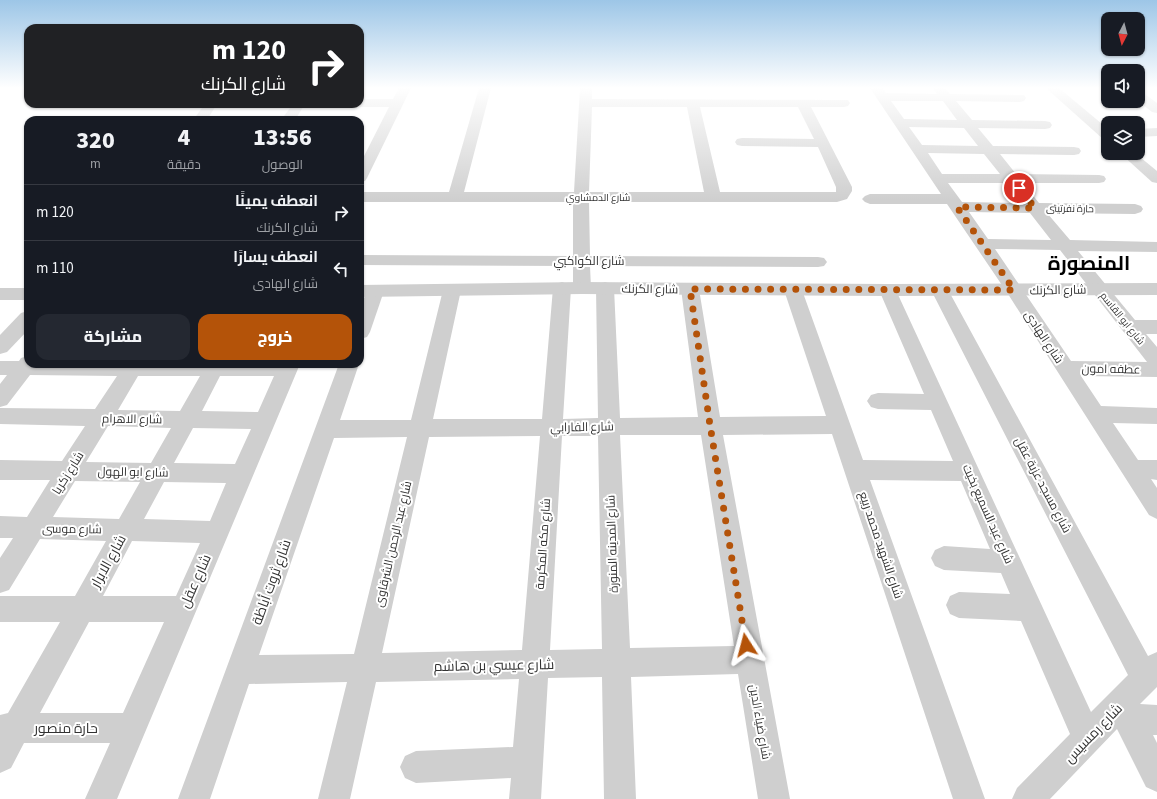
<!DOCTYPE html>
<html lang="ar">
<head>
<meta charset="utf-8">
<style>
  body { margin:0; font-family:"Source Sans 3",Cairo,sans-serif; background:#242831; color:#f1f3f6; direction:rtl; height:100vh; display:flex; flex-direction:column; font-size:15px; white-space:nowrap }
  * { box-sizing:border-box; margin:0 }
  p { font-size:13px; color:#9ea1a6 }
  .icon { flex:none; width:22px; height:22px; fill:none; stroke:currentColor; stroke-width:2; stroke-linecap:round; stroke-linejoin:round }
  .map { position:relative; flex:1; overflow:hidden; direction:ltr }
  .side { position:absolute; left:24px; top:116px; width:340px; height:252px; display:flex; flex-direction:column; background:#171b24; border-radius:12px; box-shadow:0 1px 3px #0004; direction:rtl }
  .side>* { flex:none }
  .guide { position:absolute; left:24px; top:24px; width:340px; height:84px; border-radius:12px; box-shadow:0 1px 3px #0004; direction:rtl; background:#202124; color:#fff; overflow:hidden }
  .needle { width:26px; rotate:186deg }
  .controls { position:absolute; left:1101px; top:12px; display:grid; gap:8px }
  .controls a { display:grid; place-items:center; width:44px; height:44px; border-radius:8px; background:#171b24; box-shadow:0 1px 3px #0004; font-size:20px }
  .pin { position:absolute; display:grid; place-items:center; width:34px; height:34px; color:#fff; margin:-17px; border:2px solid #fff; border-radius:50%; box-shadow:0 1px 4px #0007 }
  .me { position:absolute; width:44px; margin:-22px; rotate:351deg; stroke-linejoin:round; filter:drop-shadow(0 0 3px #0008) }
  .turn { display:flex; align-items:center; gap:14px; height:84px; padding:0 12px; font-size:18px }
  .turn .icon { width:52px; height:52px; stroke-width:2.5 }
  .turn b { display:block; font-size:28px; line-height:34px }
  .eta { display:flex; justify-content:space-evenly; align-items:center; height:68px; text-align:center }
  .eta b { font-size:24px; font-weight:800; line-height:28px }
  .cta { display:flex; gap:8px; margin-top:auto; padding:8px 12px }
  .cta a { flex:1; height:46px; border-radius:12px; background:#b45309; color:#fff; font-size:16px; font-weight:800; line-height:46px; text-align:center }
  .cta a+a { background:#242831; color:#f1f3f6 }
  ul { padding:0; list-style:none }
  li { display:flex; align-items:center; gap:12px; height:56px; padding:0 12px; border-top:1px solid #363941 }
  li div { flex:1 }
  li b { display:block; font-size:15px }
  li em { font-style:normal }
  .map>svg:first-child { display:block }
</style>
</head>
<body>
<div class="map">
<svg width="1157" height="799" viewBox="0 0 1157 799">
  <rect width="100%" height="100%" fill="#fff"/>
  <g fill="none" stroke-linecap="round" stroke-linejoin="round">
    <g fill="#cfcfcf" fill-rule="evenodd">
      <path d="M399,88H411L367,178L365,181L360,182V164L389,107H360L354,104H360V99H393Z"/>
      <path d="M479,88H491L464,192H574L580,88H592V99L848,100L850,103L848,106L844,107H811L852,187V191L847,199L837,202H589L590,256L818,257L824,258L827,262L824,266L818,267L590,266L591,288L588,292L582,294L576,292L573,288V266L360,265V255L573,256V202H360V192H449ZM592,107H687L704,192H589ZM700,107H798L814,139L742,138L737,139L735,142L737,145L742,146L818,147L836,187V192H720Z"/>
      <path d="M870,88H882L886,93L937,94L933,88H945L950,94L1024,95L1026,98L1024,101L1020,102L956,101L972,120L1045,121L1050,122L1052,125L1050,128L1045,129L978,128L993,146L1074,147L1079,148L1081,151L1079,154L1074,155L1000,154L1016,174L1099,175L1104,176L1106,179L1104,182L1099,183H1023L1039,203L1135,204L1141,206L1143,209L1141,212L1135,214L1047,213L1070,240L1157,242V252L1078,251L1135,320H1157V334H1146L1157,347V377L1081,376L1101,406L1157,408V424L1113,423L1138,460H1157V480L1151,479L1157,488V519L1149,515L1008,294L947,204H870L865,202L862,199L865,196L870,194H941ZM891,101H943L957,120L904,119ZM909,127L964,128L978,146L922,145ZM928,153L984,154L1000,174H942ZM948,183H1007L1023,203L962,202ZM969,212L1030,213L1051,240L988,239ZM995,249L1060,250L1147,362L1071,361Z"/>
      <path d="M1046,88H1059L1108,129V140L1103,139Z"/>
      <path d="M1138,91L1142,92L1157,103V113L1152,112L1138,101Z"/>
      <path d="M205,104H217L207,120H193Z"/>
      <path d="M293,104H305L295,120H281Z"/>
      <path d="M1157,128V136L1138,137V129Z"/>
      <path d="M1120,153H1135L1157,171V183L1152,182Z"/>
      <path d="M562,282L568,284L571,288L563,419L598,418L596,288L599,284L605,282L611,284L614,288L620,418L698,417L681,289L684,285L690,283L696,285L699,289L720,417L826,416L784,290L787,286L793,284L799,286L802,290L863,460L953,461L931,410L878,409L871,407L867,401L871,395L878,393L924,394L879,290L882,286L888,284L894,286L1091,712L1128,675L931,290L934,286L940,284L946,286L1148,656L1157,652V687L1140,704L1157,705V735H1153L1157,743V792L1146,787L1117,729L1050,799H1012L1017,788L1070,734L1021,621L959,618L950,614L946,605L950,596L959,592L1010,594L1001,573L944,570L935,566L931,558L935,550L944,546L990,549L961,481L870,480L985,799H953L832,434L723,435L790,799H758L738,674L631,677L636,799H604L602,677L548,678L541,799H509L511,778L416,783L405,778L400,767L405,756L416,751L513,747L519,679L376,682L350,799H318L347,682L249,684L210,799H178L339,364H359L340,420H411L443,290L446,286L452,284L458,286L461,290L433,419H542L553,288L556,284ZM620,435H701L734,646L630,648ZM540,436L522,650L382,653L429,437ZM562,436H598L602,649L550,650ZM407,437L354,654L259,655L334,438Z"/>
      <path d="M375,285L381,287L384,291L370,332L367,337L360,339V307L369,287Z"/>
      <path d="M28,356V364H300L117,799H85L110,743H24L11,768L0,773V715L8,713L60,622H0V596H75L106,541L40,539L9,590L0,593V558L13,538H0V516L27,517L50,480H0V460L62,461L85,426L0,424V408L95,409L117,376L30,375L7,405L0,407V384L7,375H0V361H19L21,358ZM138,376H200L180,411L118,410ZM220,376H274L258,412L202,411ZM108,426L171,428L151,463L86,462ZM193,428L251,429L235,464L174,463ZM75,481L140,482L119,519L53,517ZM164,482L226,483L210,521L144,519ZM132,541L200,543L176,596H103ZM89,622H164L123,713H40Z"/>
    </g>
    <g fill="#cfcfcf" fill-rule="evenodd">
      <path d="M582,282L888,284L1157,283V295L888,296L582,294L360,297V285Z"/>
      <rect x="0" y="288" width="28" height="12"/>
      <path d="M28,311V330L7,352L0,354V335L21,313Z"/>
    </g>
  </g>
  <linearGradient id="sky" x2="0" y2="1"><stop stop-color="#9dc6e7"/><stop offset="0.44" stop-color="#fff"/><stop offset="1" stop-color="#fff" stop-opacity="0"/></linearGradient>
  <rect width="1157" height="200" fill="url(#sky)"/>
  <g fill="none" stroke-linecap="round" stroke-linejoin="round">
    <path stroke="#b45309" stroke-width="7" stroke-dasharray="0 12.6" d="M746,645L710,425L690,289L1014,290L957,207L1035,208L1019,188"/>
  </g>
  <g text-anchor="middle" stroke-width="4" stroke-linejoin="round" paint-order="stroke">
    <g font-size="10" fill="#323232" stroke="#fff">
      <text x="598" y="201">شارع الدمشاوي</text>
      <text transform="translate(1070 208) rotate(1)" y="4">حارة نفرتيتى</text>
      <text transform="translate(1123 318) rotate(51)" y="4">شارع ابو القاسم</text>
    </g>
    <g font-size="12" fill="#323232" stroke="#fff">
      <text x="589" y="265">شارع الكواكبي</text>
      <text transform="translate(650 289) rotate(1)" y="4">شارع الكرنك</text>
      <text transform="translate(1058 290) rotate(-1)" y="4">شارع الكرنك</text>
      <text transform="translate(1044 337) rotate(57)" y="4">شارع الهادى</text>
      <text transform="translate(1111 369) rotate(1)" y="4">عطفه امون</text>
      <text transform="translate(132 419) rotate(1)" y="4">شارع الاهرام</text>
      <text transform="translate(582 427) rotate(-1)" y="4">شارع الفارابي</text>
      <text transform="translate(133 472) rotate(1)" y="4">شارع ابو الهول</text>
      <text transform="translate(68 473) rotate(-58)" y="4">شارع زكريا</text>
      <text transform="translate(1043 485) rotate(62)" y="4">شارع مسجد عزبة عقل</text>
      <text transform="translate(988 514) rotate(66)" y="4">شارع عبد السميع بخيت</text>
      <text transform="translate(72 529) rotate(1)" y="4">شارع موسى</text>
      <text transform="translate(393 544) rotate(-77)" y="4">شارع عبد الرحمن الشرقاوى</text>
      <text transform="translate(543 544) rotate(-86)" y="4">شارع مكه المكرمة</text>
      <text transform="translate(612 544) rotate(-92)" y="4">شارع المدينه المنورة</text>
      <text transform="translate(881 545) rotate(71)" y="4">شارع الشهيد محمد ربيع</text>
      <text transform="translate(760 722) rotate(80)" y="4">شارع ضياء الدين</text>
    </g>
    <g font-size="14" fill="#323232" stroke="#fff">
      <text transform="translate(108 561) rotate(-61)" y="5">شارع الابرار</text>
      <text transform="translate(195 581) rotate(-66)" y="5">شارع عقل</text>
      <text transform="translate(271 582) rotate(-70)" y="5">شارع ثروت أباظة</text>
      <text transform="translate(494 665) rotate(-1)" y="5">شارع عيسي بن هاشم</text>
      <text x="66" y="733">حارة منصور</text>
      <text transform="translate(1093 733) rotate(-46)" y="5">شارع رمسيس</text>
    </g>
    <g font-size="20" font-weight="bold" fill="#000" stroke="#fff">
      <text x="1089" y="270">المنصورة</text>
    </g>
  </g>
</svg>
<div class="controls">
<a><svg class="needle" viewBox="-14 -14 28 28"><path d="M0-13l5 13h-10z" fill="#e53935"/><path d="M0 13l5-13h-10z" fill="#9ea1a6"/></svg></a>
<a><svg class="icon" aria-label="sound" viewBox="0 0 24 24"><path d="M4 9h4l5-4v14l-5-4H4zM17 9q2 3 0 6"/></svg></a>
<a><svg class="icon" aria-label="layers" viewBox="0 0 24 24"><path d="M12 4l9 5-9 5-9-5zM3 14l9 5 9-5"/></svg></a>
</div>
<div class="pin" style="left:1019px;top:188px;background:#d93025"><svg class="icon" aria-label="arrive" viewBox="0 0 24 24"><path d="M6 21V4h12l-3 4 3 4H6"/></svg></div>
<svg class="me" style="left:746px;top:645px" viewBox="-20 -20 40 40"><path d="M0-17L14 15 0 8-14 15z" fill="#b45309" stroke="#fff" stroke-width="4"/></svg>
<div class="guide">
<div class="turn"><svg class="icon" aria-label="right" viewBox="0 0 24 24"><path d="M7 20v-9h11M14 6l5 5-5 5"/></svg><div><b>120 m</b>شارع الكرنك</div></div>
</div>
<section class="side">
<div class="eta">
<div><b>13:56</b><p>الوصول</p></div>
<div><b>4</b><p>دقيقة</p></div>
<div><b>320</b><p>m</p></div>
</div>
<ul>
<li><svg class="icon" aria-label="right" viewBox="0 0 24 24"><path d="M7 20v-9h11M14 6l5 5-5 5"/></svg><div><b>انعطف يمينًا</b><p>شارع الكرنك</p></div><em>120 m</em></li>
<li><svg class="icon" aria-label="left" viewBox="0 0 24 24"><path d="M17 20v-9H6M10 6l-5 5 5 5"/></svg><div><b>انعطف يسارًا</b><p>شارع الهادى</p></div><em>110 m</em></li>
</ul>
<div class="cta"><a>خروج</a><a>مشاركة</a></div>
</section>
</div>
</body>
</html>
